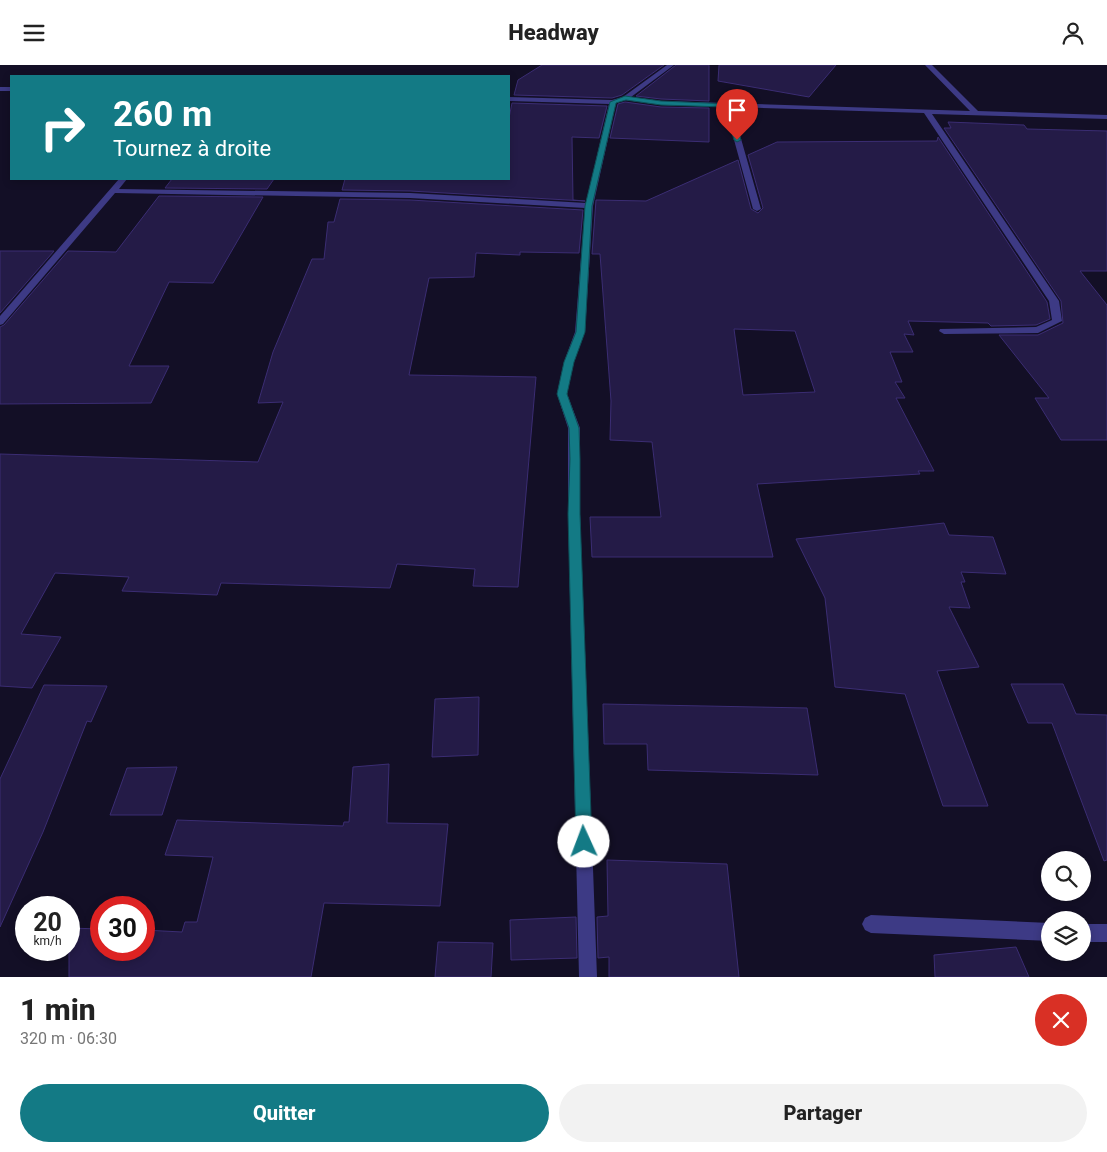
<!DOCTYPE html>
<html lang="fr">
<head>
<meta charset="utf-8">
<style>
  body { margin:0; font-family:Roboto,sans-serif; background:#f2f2f2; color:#222; height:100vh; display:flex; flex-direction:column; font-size:19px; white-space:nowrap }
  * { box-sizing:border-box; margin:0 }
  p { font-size:16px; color:#767676 }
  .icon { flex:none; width:28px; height:28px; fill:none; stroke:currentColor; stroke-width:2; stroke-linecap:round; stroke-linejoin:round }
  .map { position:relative; height:912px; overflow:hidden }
  .side { display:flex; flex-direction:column; background:#fff; flex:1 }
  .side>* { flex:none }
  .guide { position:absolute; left:10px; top:10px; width:500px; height:105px; border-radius:0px; box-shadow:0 2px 8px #0003; background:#137a85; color:#fff; overflow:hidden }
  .buttons { position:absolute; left:1041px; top:786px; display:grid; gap:10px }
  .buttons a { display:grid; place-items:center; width:50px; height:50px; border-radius:50%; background:#fff; box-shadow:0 2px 8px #0003; font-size:25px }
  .speed { position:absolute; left:15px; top:831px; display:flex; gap:10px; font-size:25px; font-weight:700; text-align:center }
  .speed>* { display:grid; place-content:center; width:65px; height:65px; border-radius:50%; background:#fff; box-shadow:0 2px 8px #0003; line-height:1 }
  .speed small { font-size:12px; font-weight:400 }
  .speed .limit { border:8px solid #d22; background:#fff; color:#111 }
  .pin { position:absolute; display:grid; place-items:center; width:42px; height:42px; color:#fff; margin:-51px -21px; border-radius:50% 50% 50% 0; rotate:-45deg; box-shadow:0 0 5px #0007 }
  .pin .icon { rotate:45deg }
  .me { position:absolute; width:55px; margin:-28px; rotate:358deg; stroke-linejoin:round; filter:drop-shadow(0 0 4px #0008) }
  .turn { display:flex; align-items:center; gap:18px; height:105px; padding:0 20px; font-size:22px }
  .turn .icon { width:65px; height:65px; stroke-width:2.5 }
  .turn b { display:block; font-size:35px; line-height:42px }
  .round { display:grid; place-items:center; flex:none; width:52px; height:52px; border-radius:26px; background:#f2f2f2 }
  .summary { display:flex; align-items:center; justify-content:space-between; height:85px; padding:0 20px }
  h1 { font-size:30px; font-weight:800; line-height:38px }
  .button { display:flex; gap:10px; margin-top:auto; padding:10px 20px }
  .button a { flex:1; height:58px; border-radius:30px; background:#137a85; color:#fff; font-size:20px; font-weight:800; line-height:58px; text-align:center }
  .button a+a { background:#f2f2f2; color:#222 }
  header { display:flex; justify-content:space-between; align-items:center; height:65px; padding:0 20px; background:#fff; font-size:22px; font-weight:800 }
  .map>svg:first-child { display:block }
</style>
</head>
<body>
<header><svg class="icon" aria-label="menu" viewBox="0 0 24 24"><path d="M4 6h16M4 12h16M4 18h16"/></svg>Headway<svg class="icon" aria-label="person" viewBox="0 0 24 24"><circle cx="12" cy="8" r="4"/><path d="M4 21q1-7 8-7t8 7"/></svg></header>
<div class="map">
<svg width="1107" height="912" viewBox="0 0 1107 912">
  <rect width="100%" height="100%" fill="#130f26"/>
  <g fill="#241b47" stroke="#3b2d73" fill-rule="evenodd">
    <path d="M542,0H664L622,30L612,33L514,30L518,15Z"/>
    <path d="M676,0H709V36L661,34L636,31Z"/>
    <path d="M719,0H836L809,32L718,16Z"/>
    <path d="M625,37L661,42L709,43V77L610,73L618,39Z"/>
    <path d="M512,38L607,41L599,73L572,72L573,135L585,136L410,126L342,125L345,114H509V53Z"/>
    <path d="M948,57L1024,60L1027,64L1107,66V206H1080L1107,240V375H1061L1035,333H1049L999,270H1038L1063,258L1061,236L944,63H951Z"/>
    <path d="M938,72L1047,237L1050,254L1036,260L991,261L988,258L908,256L914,270L904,269L913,287H890L902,317H895L905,333H896L934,406H918L920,409L757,419L773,492H592L590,452H661L652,377L610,375L611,336L600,189H592L596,135L646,136L738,95L751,144L758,148L763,143L748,90L777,77L937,76ZM734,264L795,266L815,327L743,330Z"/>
    <path d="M172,114H274L267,124L165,123Z"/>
    <path d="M159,131L263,132L213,218L169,217L129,301H169L151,338L0,339V262L4,260L68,186L116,187Z"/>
    <path d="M340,134L410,135L583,145L579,188L520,187V190L476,188L474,212L429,213L409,310L536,312L518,522L473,521L475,504L397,499L390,523L221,518L217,530L122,526L129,512L55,508L21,569L61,572L32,623L0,621V389L258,397L283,337L258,338L273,287L312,194H324L328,157H334Z"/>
    <path d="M0,186H54L0,248Z"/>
    <path d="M944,458L949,470L993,472L1006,509L961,507L965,517H961L970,543L949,542L979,602L937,606L988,741H943L905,629L835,622L825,533L796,474Z"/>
    <path d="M1011,619H1063L1076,649L1107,650V795L1104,796L1052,658H1028Z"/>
    <path d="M44,620L107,621L91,657L87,656L43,767L0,862V714Z"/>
    <path d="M479,632L478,690L432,692L435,634Z"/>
    <path d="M603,639L807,643L818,710L648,705L647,679H604Z"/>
    <path d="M389,699L387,758L448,759L440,841L324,838L311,912H69V863L101,864V885H144V865L182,867L185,857H197L213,792L165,790L177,755L343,761L344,757H349L353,702Z"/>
    <path d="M177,702L162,750H110L127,703Z"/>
    <path d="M607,795L727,799L739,912H609V892L598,893L597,852L608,851Z"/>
    <path d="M576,852L577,893L511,895L510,855Z"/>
    <path d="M438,877L493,878L491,912H435Z"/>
    <path d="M1016,882L1029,912H935L934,890Z"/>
  </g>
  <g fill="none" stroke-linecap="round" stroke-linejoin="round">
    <g fill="#3d3a85" fill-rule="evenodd">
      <path d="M667,0H674L631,32L661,36L970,46L925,0H932L978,46L1107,50V54L932,49L1059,236L1062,256L1038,268L944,269L939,266L940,264L1036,262L1052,255L1049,236L924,48L732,42L761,144L757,146L753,144L725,42L661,40L625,35L616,38L593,141L585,267L574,297L567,329L580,363V449L597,912H579L568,449V363L557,329L564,297L575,267L585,143L410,133L115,128L3,259L0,260V251L119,114H127L119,124L410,128L586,138L609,39L509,36V32L612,35L623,32Z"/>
      <rect x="0" y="22" width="11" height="4"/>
      <path d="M871,850L1050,858V876L871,868L865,865L862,859L865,853Z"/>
      <rect x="1082" y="859" width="25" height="18"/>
    </g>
  </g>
  <path fill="#137a85" stroke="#0c4f56" d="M625,31L661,36L730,39L741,75L737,77L734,75L725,42L661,40L626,35L616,38L592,141L585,267L574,297L567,329L579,363L580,394V449L592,777L590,782L584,784L579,782L576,777L568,449L570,394L569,363L557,329L564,297L576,267L585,141L610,37Z"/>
</svg>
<div class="buttons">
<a><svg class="icon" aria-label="search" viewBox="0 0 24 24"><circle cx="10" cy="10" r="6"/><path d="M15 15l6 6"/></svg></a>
<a><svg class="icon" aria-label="layers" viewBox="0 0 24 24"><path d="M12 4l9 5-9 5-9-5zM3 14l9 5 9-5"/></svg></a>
</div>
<div class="speed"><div>20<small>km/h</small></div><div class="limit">30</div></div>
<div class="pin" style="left:737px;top:75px;background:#d93025"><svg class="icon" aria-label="arrive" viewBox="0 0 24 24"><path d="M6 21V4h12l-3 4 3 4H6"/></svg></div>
<svg class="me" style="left:584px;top:777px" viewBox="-20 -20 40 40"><circle r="19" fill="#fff"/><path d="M0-13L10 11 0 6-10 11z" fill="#137a85"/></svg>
<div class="guide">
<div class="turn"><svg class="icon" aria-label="right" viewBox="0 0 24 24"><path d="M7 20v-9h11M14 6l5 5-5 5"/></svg><div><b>260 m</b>Tournez à droite</div></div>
</div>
</div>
<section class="side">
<div class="summary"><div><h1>1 min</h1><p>320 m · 06:30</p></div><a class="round" style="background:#d93025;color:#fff"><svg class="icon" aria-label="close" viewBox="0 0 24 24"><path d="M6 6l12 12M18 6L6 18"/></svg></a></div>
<div class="button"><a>Quitter</a><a>Partager</a></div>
</section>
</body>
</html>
